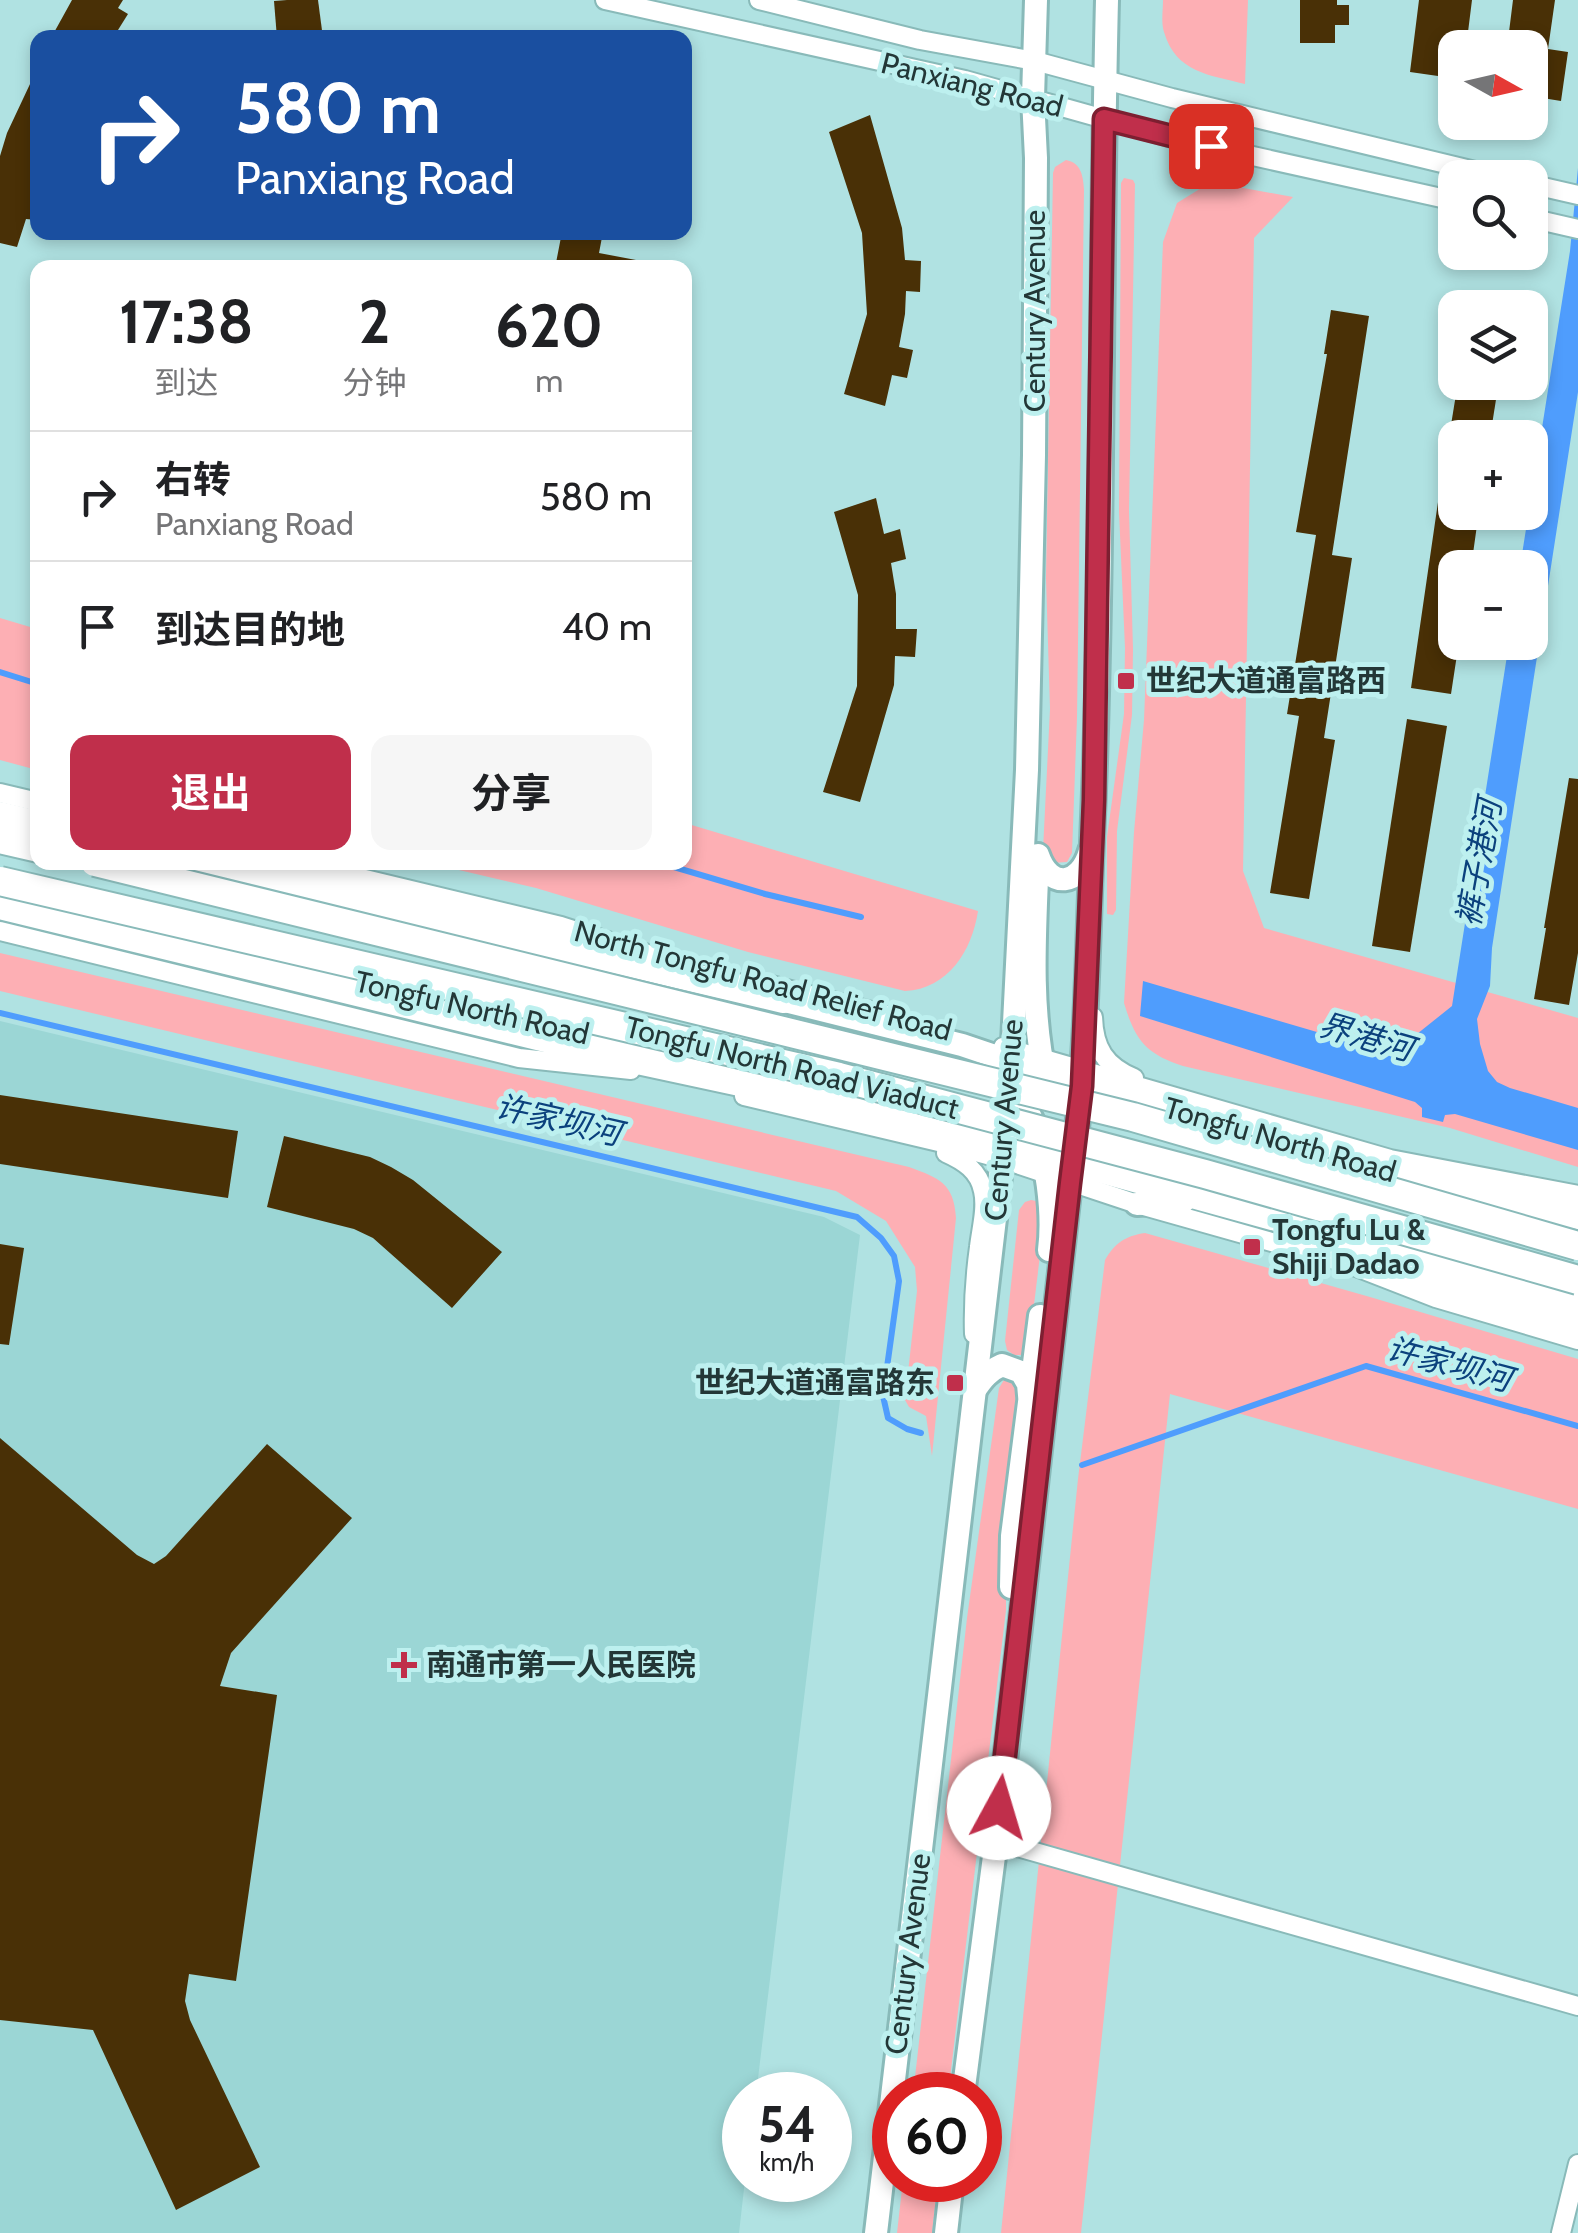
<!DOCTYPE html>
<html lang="zh">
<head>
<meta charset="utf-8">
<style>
  body { margin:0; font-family:Cabin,"Noto Sans SC",sans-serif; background:#f6f6f6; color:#202124; height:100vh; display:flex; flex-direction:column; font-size:38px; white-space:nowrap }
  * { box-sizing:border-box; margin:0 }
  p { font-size:32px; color:#757577 }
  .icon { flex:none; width:55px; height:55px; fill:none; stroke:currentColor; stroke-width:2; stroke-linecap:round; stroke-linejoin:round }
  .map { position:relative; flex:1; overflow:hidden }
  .sheet { position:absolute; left:30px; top:260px; width:662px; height:610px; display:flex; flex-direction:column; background:#fff; border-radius:20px; box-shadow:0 5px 15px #0003 }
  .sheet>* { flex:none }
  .hud { position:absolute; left:30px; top:30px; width:662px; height:210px; border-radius:20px; box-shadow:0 5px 15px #0003; background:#1a4fa0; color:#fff; overflow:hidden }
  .needle { width:65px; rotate:98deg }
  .fabs { position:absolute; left:1438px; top:30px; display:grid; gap:20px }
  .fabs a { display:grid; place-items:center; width:110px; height:110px; border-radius:20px; background:#fff; box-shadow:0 5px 15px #0003; font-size:50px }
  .speed { position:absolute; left:722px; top:2072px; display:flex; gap:20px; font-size:50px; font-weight:700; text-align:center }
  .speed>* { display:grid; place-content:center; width:130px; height:130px; border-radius:50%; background:#fff; box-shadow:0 5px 15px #0003; line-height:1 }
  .speed small { font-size:25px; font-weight:400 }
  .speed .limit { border:15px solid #d22; background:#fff; color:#111 }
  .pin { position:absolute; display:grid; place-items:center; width:85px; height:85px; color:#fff; margin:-42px; border-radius:20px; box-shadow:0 5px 15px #0006 }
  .me { position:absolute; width:110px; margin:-55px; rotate:6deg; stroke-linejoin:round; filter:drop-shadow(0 0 8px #0008) }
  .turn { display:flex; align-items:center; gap:35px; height:210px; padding:0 40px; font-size:45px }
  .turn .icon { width:130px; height:130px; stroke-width:2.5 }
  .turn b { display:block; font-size:70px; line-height:85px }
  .eta { display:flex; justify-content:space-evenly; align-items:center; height:170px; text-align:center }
  .eta b { font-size:60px; font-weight:700; line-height:70px }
  .action { display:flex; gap:20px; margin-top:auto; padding:20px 40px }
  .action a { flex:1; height:115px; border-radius:20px; background:#c02f4b; color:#fff; font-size:40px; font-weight:700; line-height:115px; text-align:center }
  .action a+a { background:#f6f6f6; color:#202124 }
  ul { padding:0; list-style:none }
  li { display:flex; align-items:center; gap:30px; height:130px; padding:0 40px; border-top:2px solid #e0e0e0 }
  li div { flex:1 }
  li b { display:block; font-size:38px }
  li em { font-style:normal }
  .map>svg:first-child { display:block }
</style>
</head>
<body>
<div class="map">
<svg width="1578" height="2233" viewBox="0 0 1578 2233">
  <rect width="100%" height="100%" fill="#b0e2e2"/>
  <path fill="#9bd6d5" d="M0,1021L824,1217L860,1235L756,2095H745V2180L739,2233H0Z"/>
  <g fill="#fdafb4">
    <path d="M1163,0H1248L1245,84C1210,75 1176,73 1164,32C1161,23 1163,10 1163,0Z"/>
    <path d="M1066,160C1081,163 1083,175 1084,189L1077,718L1072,853L1067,862L1052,863L1043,850L1050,709L1046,578L1053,173L1055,167Z"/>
    <path d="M1124,178L1133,180L1135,184L1129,511L1133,649L1132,715L1117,831L1116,910L1113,915L1107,914V837L1124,714L1125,648L1119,512L1121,183Z"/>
    <path d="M1211,182L1293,197L1254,238L1243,871L1264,928L1578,1018V1167L1450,1128L1183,1066C1146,1054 1135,1040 1124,1003L1134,832L1144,720L1163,242L1177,203Z"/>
    <path d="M0,618L37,629V770L0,760Z"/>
    <path d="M685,823L978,911C972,951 948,989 905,991L748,952L536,888L429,863L685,862Z"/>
    <path d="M0,953L909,1167C939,1178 954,1183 956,1218L932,1456L926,1416L909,1407L905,1400L917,1291L915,1267L886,1221L836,1191L0,991Z"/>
    <path d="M1031,1200L1041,1202L1045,1214L1029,1346L1024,1355H1014L1007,1350L1005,1341L1019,1210L1025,1202Z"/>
    <path d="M1145,1233L1370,1297L1578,1359V1509L1170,1394L1081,2233H1001L1078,1479L1105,1260C1115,1243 1125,1236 1145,1233Z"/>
    <path d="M1004,1380C1013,1382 1018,1383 1020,1392L1006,1509V1610L948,2095H913L967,1618L999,1388Z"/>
    <path d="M903,2180H938L932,2233H897Z"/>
  </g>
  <path fill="#4f9dfd" d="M1578,168V392L1492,948L1490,986L1477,1019L1480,1044L1488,1071L1497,1082L1510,1088L1578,1108V1150L1455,1114L1445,1115L1443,1122L1422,1117V1108L1415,1102L1140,1016L1143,981L1392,1054L1452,1006L1509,643L1530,642V568L1520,567L1570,251Z"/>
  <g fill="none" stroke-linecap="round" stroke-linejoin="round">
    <g stroke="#4f9dfd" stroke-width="6">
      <path d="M0,672L38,684"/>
      <path d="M657,862L765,894L861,917"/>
      <path d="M0,1013L857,1217L881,1238L894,1256L899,1281L883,1396L888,1418L907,1429L921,1433"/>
      <path d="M1082,1465L1366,1366L1578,1426"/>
    </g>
  </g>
  <g fill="#493006">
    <path d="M72,0H123L118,8L128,14L113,38H51Z"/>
    <path d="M287,0H318L323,38H277L274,1Z"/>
    <path d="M1300,0H1337V5H1349V25H1335V43H1300Z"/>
    <path d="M1419,0H1472L1466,48H1455L1452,78L1410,72Z"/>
    <path d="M1513,0H1555L1548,49L1568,52L1561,101L1530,96V48H1507Z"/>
    <path d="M38,67V220L26,219L17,247L0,243V156L7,133Z"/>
    <path d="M870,115L902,228L905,260L921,261L920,292L906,291L905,314L899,347L913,350L907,378L892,375L885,406L844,394L867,314L862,233L829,132Z"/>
    <path d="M562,232H603L599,253L636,260L635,268H555Z"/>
    <path d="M1331,310L1369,316L1332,555L1352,558L1324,738L1335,740L1309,899L1270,893L1299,716L1287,714L1316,535L1296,532L1327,354H1324Z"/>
    <path d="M1458,382L1498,387L1491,431L1451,425Z"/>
    <path d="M1446,447L1455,448V521L1477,525L1471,568H1455V648H1458L1451,694L1411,688Z"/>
    <path d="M876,498L884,534L900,529L906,559L891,563L896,594V629H917L915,657L895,656L894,685L860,802L823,792L857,686L858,595L834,512Z"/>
    <path d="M1407,719L1447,726L1410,952L1372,946Z"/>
    <path d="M1569,778L1578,779V953L1569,1005L1534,999L1546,928H1544Z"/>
    <path d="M0,1095L238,1131L228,1198L0,1164Z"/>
    <path d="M284,1136L370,1157L391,1167L413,1180L502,1252L452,1308L373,1238L354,1229L267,1207Z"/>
    <path d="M0,1244L24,1248L9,1345L0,1344Z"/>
    <path d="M0,1438L137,1555L154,1564L166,1556L267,1444L352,1518L231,1653L220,1686L277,1695L236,1981L189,1974L185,2001L190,2020L260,2167L176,2210L93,2030L0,2020Z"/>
  </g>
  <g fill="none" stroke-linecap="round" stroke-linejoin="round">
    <defs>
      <g id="minor">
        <path d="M605,0L965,80L1176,139L1455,201"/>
        <path d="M759,0L920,40L1035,61L1172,98L1504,178"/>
        <path d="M1530,184L1578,195"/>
        <path d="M1530,218L1578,229"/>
        <path d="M0,793L38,802"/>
        <path d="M294,862L561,926L654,956"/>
        <path d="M0,931L519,1058L631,1070"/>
        <path d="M771,985L886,1015"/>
        <path d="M1093,1017C1094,1048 1105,1066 1134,1078"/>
        <path d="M1003,1047L1390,1159L1578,1195"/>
        <path d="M744,1096L947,1144L1002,1159L1137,1204L1346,1263L1436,1298L1578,1340"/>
        <path d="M946,1153C964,1161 979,1171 983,1191C987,1208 981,1229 979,1247C975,1276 973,1304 974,1334"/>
        <path d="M996,1841L1578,2006"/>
        <path d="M1561,2233L1578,2164"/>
      </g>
      <g id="major">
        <path d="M1038,855C1050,890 1080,886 1090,851"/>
        <path d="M163,862L221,876"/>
        <path d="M1037,879C1034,947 1031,1015 1046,1081"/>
        <path d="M769,997L962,1045L1083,1086L1402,1174"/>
        <path d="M584,1034L669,1053L689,1060"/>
        <path d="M752,1082L1073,1164L1319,1232L1389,1241L1578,1298"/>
        <path d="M1007,1082C1016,1095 1027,1107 1033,1122C1046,1158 1054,1212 1049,1250"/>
        <path d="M1137,1204L1184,1201"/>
        <path d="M975,1390C983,1378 989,1371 1002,1365L1021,1372L1028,1384L1029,1395"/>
        <path d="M1011,1587L1012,1536L1040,1316"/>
        <path d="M963,2095L996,1841L1070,1183C1087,1070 1087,956 1092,842C1104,562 1100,281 1107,0"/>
        <path d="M876,2233L1002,1159L1012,1062L1027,770L1034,455L1036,158L1033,98L1036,0"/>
        <path d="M946,2233L952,2180"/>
      </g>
      <g id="highway">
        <path d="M0,816L38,825"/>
        <path d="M0,839L38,848"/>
        <path d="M202,862L784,999"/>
        <path d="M0,905L624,1057L768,1088"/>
        <path d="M1387,1170L1578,1215"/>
        <path d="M1319,1232L1442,1281L1578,1320"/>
      </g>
    </defs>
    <use href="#minor" stroke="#89bab9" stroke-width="22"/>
    <use href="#major" stroke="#89bab9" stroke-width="28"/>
    <use href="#highway" stroke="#89bab9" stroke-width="32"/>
    <use href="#minor" stroke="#fff" stroke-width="18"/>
    <use href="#major" stroke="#fff" stroke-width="22"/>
    <use href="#highway" stroke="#fff" stroke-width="28"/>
    <defs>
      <g id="highway-bridge">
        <path d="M95,862L1133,1117L1578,1246"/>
        <path d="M0,881L839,1077L1205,1174L1578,1280"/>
      </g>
    </defs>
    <use href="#highway-bridge" stroke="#89bab9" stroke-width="32" stroke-linecap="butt"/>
    <use href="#highway-bridge" stroke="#fff" stroke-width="28"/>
  </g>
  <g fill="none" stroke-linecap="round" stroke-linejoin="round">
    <defs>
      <path id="route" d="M999,1808L1070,1183L1082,1086L1094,800L1104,119L1211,146"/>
    </defs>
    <use href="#route" stroke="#7d1f31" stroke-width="25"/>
    <use href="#route" stroke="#c02f4b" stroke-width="18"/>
  </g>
  <g fill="#c02f4b" stroke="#bdf0ef" stroke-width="4">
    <rect x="1116" y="671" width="20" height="20" rx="5"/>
    <rect x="1242" y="1237" width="20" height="20" rx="5"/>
    <rect x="945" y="1373" width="20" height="20" rx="5"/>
    <path d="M399 1650h10v10h10v10h-10v10h-10v-10h-10v-10h10z"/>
  </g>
  <g text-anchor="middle" stroke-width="10" stroke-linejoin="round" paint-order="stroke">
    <g font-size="30" fill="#233737" stroke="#bdf0ef">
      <text transform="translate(972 85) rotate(14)" y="10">Panxiang Road</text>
      <text transform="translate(1035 311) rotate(-90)" y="10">Century Avenue</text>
      <text transform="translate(763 981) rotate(15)" y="10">North Tongfu Road Relief Road</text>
      <text transform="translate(472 1008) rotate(13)" y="10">Tongfu North Road</text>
      <text transform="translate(792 1068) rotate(14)" y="10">Tongfu North Road Viaduct</text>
      <text transform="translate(1004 1120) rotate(-85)" y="10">Century Avenue</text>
      <text transform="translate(1280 1140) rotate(16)" y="10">Tongfu North Road</text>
      <text transform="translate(908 1954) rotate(-83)" y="10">Century Avenue</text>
    </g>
    <g font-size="30" font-weight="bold" fill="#233737" stroke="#bdf0ef" text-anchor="start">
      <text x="1146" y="691">世纪大道通富路西</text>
      <text x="1272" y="1240">Tongfu Lu &amp;<tspan x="1272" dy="34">Shiji Dadao</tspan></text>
      <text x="935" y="1393" text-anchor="end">世纪大道通富路东</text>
      <text x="426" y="1675">南通市第一人民医院</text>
    </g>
    <g font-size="32" font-style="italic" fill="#0b417d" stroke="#bdf0ef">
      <text transform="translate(1479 863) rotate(-80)" y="11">裤子港河</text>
      <text transform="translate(1366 1037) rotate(16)" y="11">界港河</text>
      <text transform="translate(558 1120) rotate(13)" y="11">许家坝河</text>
      <text transform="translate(1449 1364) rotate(15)" y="11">许家坝河</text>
    </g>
  </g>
</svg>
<div class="fabs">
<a><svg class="needle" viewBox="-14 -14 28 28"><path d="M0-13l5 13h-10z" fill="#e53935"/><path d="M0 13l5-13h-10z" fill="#757577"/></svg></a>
<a><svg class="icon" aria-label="search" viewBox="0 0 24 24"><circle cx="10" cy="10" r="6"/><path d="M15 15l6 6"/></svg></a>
<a><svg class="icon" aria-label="layers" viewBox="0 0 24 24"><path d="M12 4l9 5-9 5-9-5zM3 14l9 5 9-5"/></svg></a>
<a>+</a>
<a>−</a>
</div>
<div class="speed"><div>54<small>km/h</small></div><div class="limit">60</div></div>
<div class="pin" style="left:1211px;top:146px;background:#d93025"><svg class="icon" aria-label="arrive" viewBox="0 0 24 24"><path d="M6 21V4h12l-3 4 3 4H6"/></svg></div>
<svg class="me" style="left:999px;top:1808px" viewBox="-20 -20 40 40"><circle r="19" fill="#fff"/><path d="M0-13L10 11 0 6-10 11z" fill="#c02f4b"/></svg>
<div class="hud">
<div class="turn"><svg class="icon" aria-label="right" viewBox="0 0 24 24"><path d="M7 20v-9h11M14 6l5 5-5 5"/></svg><div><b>580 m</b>Panxiang Road</div></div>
</div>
<section class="sheet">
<div class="eta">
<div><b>17:38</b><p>到达</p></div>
<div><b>2</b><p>分钟</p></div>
<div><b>620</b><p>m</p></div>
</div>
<ul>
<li><svg class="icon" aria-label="right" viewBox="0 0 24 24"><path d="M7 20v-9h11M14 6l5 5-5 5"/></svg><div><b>右转</b><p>Panxiang Road</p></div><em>580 m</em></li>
<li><svg class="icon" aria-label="arrive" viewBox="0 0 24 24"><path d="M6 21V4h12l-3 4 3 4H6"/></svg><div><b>到达目的地</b></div><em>40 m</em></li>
</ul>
<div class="action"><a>退出</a><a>分享</a></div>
</section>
</div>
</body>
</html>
